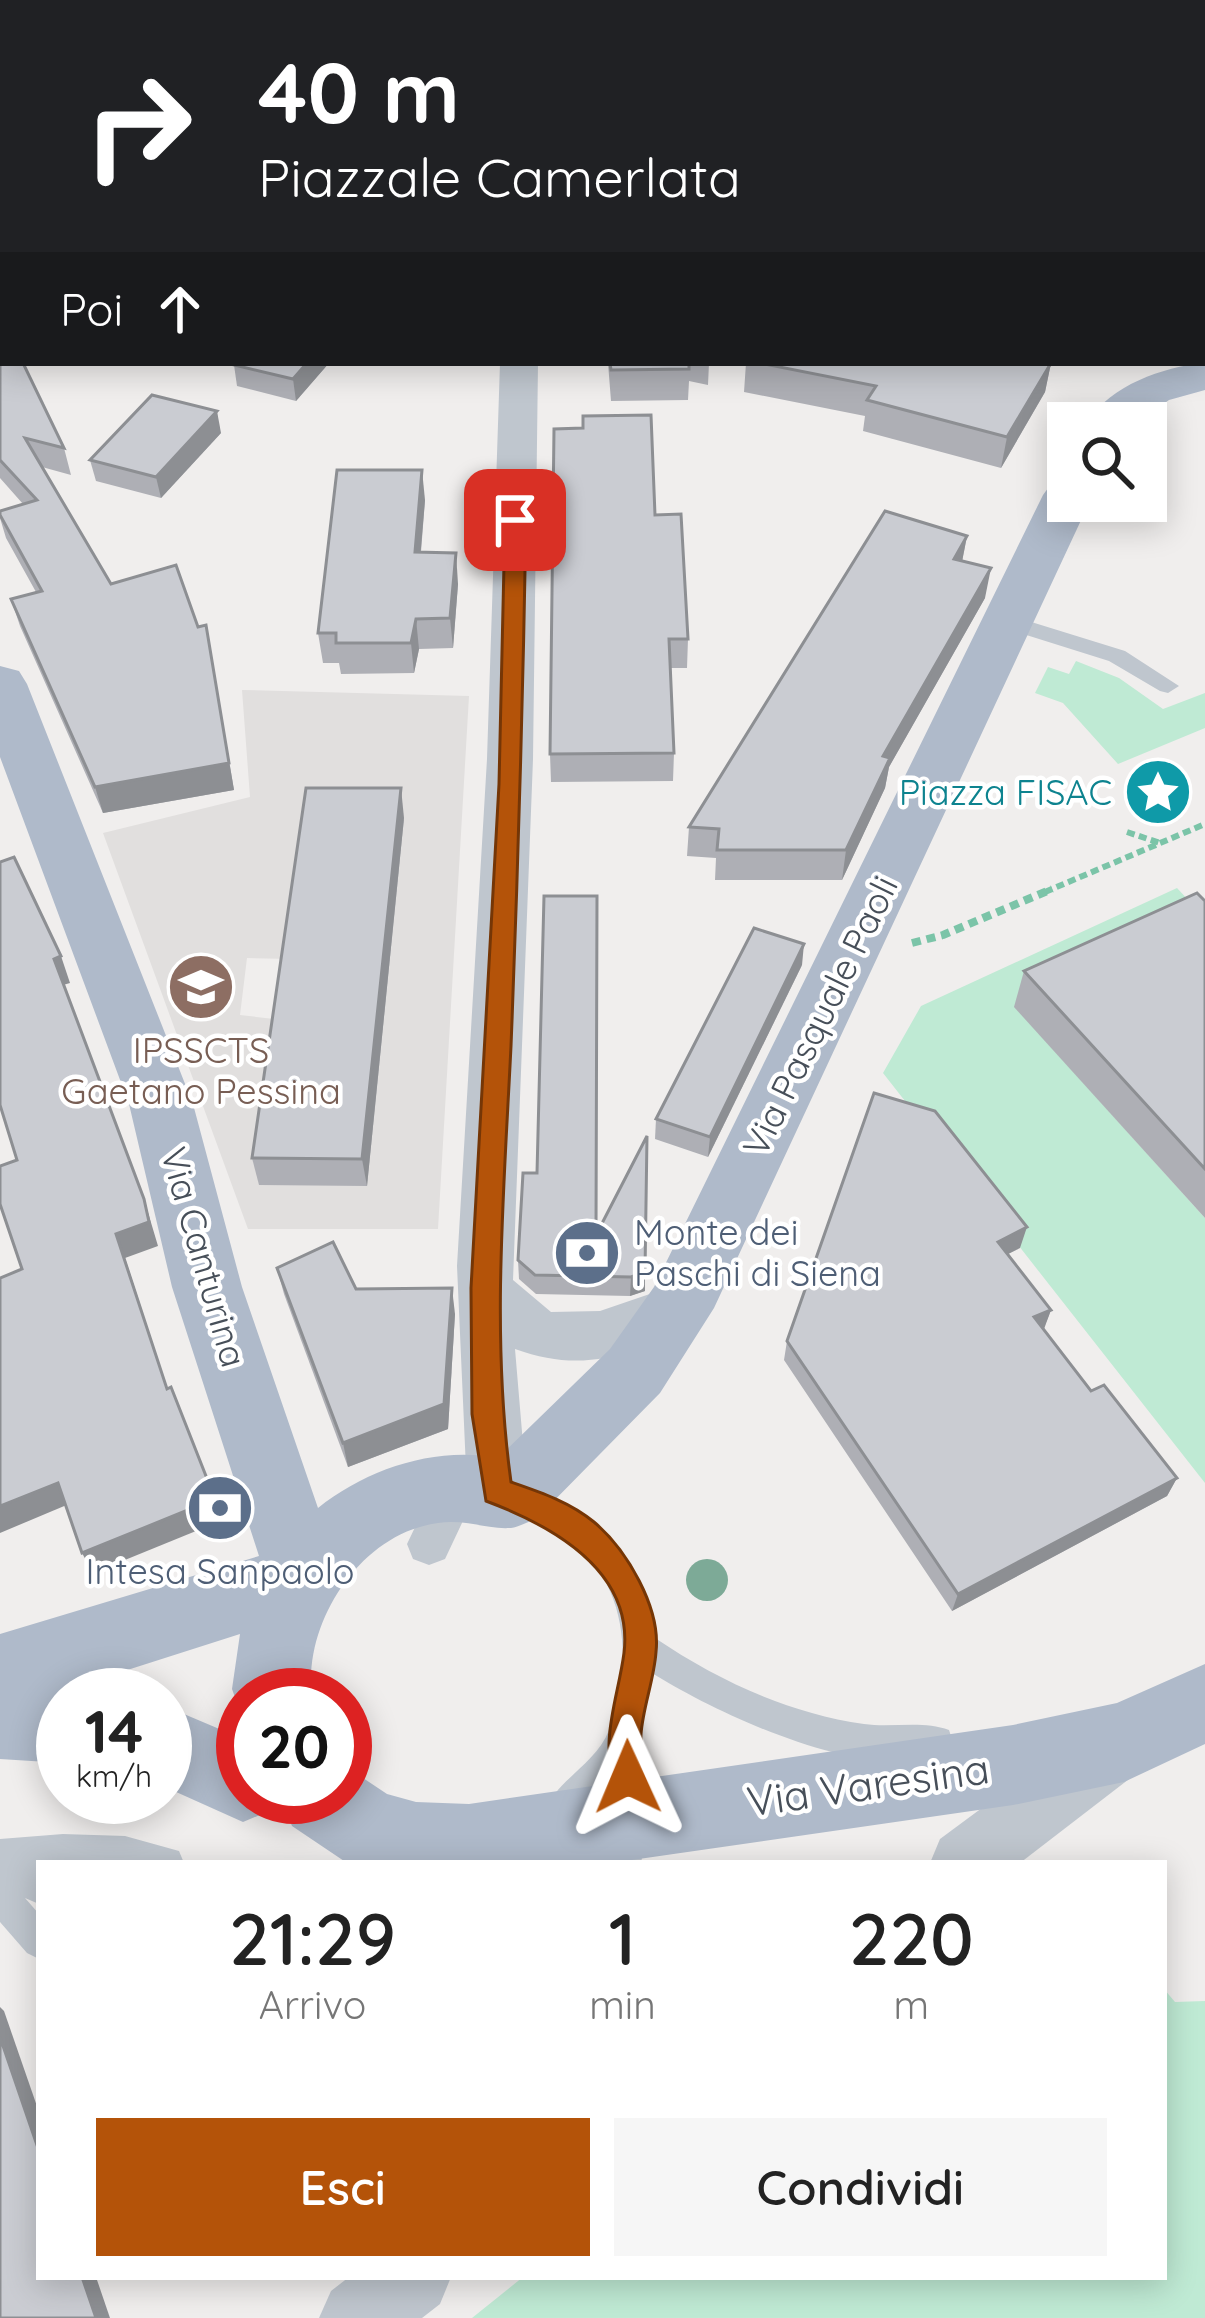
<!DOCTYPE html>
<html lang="it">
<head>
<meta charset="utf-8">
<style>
  body { margin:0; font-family:Quicksand,sans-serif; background:#f6f6f6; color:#222; height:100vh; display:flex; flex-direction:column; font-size:45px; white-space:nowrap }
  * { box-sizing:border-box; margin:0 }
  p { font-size:39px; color:#767676 }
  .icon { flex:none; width:66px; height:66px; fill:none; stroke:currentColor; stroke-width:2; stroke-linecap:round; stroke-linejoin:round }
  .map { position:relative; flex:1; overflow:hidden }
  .drawer { position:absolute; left:36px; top:1860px; width:1131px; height:420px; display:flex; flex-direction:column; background:#fff; border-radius:0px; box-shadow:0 6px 30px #0003 }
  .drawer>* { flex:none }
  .top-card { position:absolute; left:0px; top:0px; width:1206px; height:366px; box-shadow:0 6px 30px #0003; background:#202124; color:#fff; overflow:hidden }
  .controls { position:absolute; left:1047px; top:402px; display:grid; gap:24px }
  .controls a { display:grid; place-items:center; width:120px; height:120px; border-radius:0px; background:#fff; box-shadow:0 6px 30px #0003; font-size:60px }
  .speed { position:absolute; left:36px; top:1668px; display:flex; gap:24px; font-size:60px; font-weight:700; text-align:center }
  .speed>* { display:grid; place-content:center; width:156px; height:156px; border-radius:50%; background:#fff; box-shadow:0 6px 30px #0003; line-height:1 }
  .speed small { font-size:30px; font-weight:400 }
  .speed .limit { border:18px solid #d22; background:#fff; color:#111 }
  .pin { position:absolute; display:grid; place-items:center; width:102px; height:102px; color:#fff; margin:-51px; border-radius:24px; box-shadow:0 6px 18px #0006 }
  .me { position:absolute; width:132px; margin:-66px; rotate:359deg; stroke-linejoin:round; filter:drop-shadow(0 0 9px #0008) }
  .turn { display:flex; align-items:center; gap:42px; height:252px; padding:0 60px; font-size:54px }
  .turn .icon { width:156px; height:156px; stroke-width:2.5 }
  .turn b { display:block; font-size:84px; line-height:102px }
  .then { display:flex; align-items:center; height:114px; padding:0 60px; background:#0003; gap:24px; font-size:45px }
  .eta { display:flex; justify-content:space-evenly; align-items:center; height:204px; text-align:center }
  .eta b { font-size:72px; font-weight:600; line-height:84px }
  .primary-button { display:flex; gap:24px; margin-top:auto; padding:24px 60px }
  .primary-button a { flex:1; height:138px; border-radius:0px; background:#b45309; color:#fff; font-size:48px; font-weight:600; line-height:138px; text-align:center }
  .primary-button a+a { background:#f6f6f6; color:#222 }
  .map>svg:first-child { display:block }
</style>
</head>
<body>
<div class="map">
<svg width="1205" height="2318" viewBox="0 0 1205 2318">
  <rect width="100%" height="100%" fill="#f0eeed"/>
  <path fill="#e1dfde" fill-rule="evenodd" d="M242,690L469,696L438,1229H248L103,833L250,797ZM247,958L291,959L283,1020L240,1015Z"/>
  <g fill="#bfead4">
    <path d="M1076,661L1119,678L1163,709L1205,693V728L1118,764L1063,703L1035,693L1048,667L1069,674Z"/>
    <path d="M1177,888L1205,918L1015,1007L1205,1218V1483L883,1073L921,1006Z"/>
    <path d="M1164,1989L1175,2002L1205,2001V2318H472L523,2277H1164Z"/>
  </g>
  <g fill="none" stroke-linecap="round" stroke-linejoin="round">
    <g stroke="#7bc4a8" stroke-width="6" stroke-dasharray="8 4.5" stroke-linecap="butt">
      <path d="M1127,832L1160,843"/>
      <path d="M1045,892L1205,824"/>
    </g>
    <path stroke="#7bc4a8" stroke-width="8" stroke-dasharray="9 6" stroke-linecap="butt" d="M912,943L943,935L1052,889"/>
    <g fill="#bfc6ce" fill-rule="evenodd">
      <path d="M1009,615L1125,651L1179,686L1168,693L1160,691L1109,661L1001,627L998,622Z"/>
      <path d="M515,1482C594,1512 638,1554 655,1638C719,1681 788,1713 864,1724C892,1728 923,1720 949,1730L953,1742L949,1754C870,1786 719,1715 652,1673L640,1736L650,1818L641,1863H607L616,1818L613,1785L574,1822L562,1827L550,1822L545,1810C558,1779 596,1764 609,1730C633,1667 629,1585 571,1541C551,1527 526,1517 504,1506L500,1496L504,1486Z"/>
      <path d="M63,1834L125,1836L179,1851L184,1863H39V1904L25,1898L39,1914V1959L27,1953L0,1922V1839Z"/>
    </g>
    <path fill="#bfc6ce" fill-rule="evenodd" d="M456,1469L472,1475L478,1489L445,1559L429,1565L413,1559L407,1544L440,1475Z"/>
    <g fill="#bfc6ce" fill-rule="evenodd">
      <path d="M500,363H538L533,759L513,1280L551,1312L600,1311L679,1284L699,1291L708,1308L699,1325C632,1353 586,1375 515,1349L527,1491L518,1511L497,1519L476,1511L467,1491L457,1266L487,759Z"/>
      <path d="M1110,1720L1133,1730L1143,1753L1133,1776L1020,1863H930L940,1839L1087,1730Z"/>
      <path d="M349,2277H451L440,2304L422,2318H319L331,2291Z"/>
    </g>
    <g fill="#afbaca" fill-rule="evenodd">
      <path d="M1205,189V218L1203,219V190Z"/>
      <rect x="1203" y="290" width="2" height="29"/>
      <path d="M1205,362V390L1169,400L1137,423H1086C1114,383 1160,369 1205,362Z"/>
      <path d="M1068,480V501H1090L714,1308L660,1393L537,1518C530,1521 519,1527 511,1528C490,1530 466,1519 438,1523C361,1533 303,1622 312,1695H243V1720L232,1689L240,1634L71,1688L89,1695H63V1763L0,1759V1634L259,1556L172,1287L129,1104L0,757V666L19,671L27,684L193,1104L242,1287L318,1508C367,1469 435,1446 498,1458L610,1349L654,1287L1043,495L1051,484Z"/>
      <path d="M1205,1664V1744L1124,1782L1013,1805L611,1863H347L292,1826L280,1797H345V1766L387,1794L416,1802L469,1804L1013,1725L1117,1703Z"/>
      <path d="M165,1706L243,1739V1797H277L272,1810L243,1822L165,1787Z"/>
    </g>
  </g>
  <circle fill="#7daa97" cx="707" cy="1580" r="21"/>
  <g fill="#aeafb5">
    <path d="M3,0H337L335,3L319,0L3,3V363L64,448L71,475L42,467L111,584L198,627L206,625L234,790L103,813L20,626L11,599L36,592L6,538L0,518V511L23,504L0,478V21Z"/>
    <path d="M585,0H1205V135H1203V3H586Z"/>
    <path d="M236,363H329L296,401L237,386L234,365Z"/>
    <path d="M608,363H709L708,385L689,381L688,400L611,401Z"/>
    <path d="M746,363H1051L1045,392L1001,468L863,431L865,416L744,392Z"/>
    <path d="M221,433L161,498L96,481L90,460Z"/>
    <path d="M425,500L421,552L458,584L453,648L419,649L414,673L341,674L339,663H323L318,633Z"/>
    <path d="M655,515L688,639L687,668H671L674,753L673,781L551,782L550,754Z"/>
    <path d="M967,536L962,561L985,598L889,767L885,788L842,880H715L716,858L687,856L689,827Z"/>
    <path d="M404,818L367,1186L259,1185L252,1158Z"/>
    <path d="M1205,901V1218L1014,1007L1024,971Z"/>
    <path d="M802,965L708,1157L655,1139L656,1119Z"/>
    <path d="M596,1235L645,1291L630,1296L536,1294L519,1279L518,1260Z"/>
    <path d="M1020,1248L1008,1254L1051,1310L1043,1330L1091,1391L1177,1478L1167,1496L952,1611L784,1360L787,1341Z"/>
    <path d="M277,1268L455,1314L448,1429L348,1467L284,1294Z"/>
  </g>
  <g fill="#8d8f93">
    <path d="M291,0H319L316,3H288Z"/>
    <path d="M307,363H329L296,401L293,379Z"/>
    <path d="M1051,363L1045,392L1001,468L1007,437Z"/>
    <path d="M217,411L221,433L161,498L156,477Z"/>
    <path d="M422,470L425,500L418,583L415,552Z"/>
    <path d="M967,536L961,567L954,559Z"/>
    <path d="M456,553L458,584L453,648L450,618Z"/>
    <path d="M991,568L985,598L889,767L885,788L842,880L846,850L883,756Z"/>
    <path d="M416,619L419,649L414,673L411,643Z"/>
    <path d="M206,625L234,790L103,813L95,787Z"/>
    <path d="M401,788L404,818L367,1186L362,1159Z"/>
    <path d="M804,944L802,965L708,1157L710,1137Z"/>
    <path d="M61,956L70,983L63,985L54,959Z"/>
    <path d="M144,1199L158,1246L125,1258L175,1412L116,1234Z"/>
    <path d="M1027,1227L1020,1248L992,1262L998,1242Z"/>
    <path d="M645,1272V1291L630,1296L631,1277Z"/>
    <path d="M452,1288L455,1314L448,1429L348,1467L343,1443Z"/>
    <path d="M1051,1310L1044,1329L1027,1337L1034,1317Z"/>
    <path d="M1177,1478L1167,1496L952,1611L958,1594Z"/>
    <path d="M58,1483L69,1504L0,1533V1506Z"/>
    <path d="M215,1499L223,1520L93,1573L82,1553Z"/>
    <path d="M0,2007L4,2011L39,2112V2151L0,2037Z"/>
    <path d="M82,2277H96L110,2318H96Z"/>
  </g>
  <g fill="#caccd2" stroke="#8d8f93" stroke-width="3">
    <path d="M3,0H291L288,3H3V284L0,285V21Z"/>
    <path d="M588,0H1205V104L1203,103V3H588Z"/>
    <path d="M0,286L3,292V363H23L64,448L25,438L111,584L176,565L198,627L206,625L229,763L95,787L11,599L42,591L0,515V511L37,500L0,460Z"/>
    <path d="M236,363H307L293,379L234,365Z"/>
    <path d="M610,363H689V369L611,370Z"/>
    <path d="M759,363H1051L1007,437L867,400L876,386Z"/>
    <path d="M152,395L217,411L156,477L90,460Z"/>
    <path d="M651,415L655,515L681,514L688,639H669L674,753L550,754L554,429L583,428V416Z"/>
    <path d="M337,470H422L415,552L456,553L450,618L416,619L411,643H336V633H318Z"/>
    <path d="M885,511L967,536L954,559L991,568L883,756L890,758L846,850H717L719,829L689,827Z"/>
    <path d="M306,788H401L362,1159L252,1158Z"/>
    <path d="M14,857L61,956L54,959L144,1199L149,1222L116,1234L167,1389L171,1387L215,1499L82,1553L58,1483L0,1506V1278L22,1269L0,1204V1166L17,1160L0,1105V862Z"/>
    <path d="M1197,893L1205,901V1169L1024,971Z"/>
    <path d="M544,896H597L596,1235L647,1136L645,1272L631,1277L535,1275L518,1260L523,1173H537Z"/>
    <path d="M754,928L804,944L710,1137L656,1119Z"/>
    <path d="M874,1093L935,1111L1027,1227L998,1242L1051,1310L1034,1317L1091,1391L1104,1385L1177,1478L958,1594L787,1341Z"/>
    <path d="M333,1242L356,1289L452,1288L444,1404L343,1443L277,1268Z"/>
    <path d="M0,2037L39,2151V2277H82L96,2318H0Z"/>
  </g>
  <path fill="#b45309" stroke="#753606" stroke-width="3" d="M515,513L526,520C523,695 518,871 511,1046C504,1191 491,1337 511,1482C540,1492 570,1502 594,1522C627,1550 661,1608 656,1652C654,1680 643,1707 641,1734C640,1754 648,1770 640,1789L628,1794L617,1789C598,1743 618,1699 624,1653C634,1570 550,1525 486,1501L472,1414L471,1288L499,784L505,520Z"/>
  <defs>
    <symbol id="sight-disc" viewBox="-11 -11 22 22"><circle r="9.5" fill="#0f9aa8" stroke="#fff"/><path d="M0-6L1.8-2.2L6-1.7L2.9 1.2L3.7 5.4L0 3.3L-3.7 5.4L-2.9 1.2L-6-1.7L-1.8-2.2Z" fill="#fff"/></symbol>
    <symbol id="school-disc" viewBox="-11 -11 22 22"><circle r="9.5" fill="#8d6e63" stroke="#fff"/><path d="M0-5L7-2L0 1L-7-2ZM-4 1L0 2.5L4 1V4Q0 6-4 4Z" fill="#fff"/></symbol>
    <symbol id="bank-disc" viewBox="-11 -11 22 22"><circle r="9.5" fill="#5c6f8a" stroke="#fff"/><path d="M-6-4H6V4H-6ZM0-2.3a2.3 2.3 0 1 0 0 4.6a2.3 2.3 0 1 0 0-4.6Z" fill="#fff"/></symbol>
  </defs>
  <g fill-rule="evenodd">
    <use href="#sight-disc" x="1120" y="754" width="76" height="76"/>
    <use href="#school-disc" x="163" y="949" width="76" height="76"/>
    <use href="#bank-disc" x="549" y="1215" width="76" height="76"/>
    <use href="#bank-disc" x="182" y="1470" width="76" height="76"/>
  </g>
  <g text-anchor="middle" stroke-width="9" stroke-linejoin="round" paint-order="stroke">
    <g font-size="36" fill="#0d838f" stroke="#fff" text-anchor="end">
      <text x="1112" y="805">Piazza FISAC</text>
    </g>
    <g font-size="36" fill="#474f59" stroke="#fff">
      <text transform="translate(820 1016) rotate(-64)" y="13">Via Pasquale Paoli</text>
      <text transform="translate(204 1257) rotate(74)" y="13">Via Canturina</text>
    </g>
    <g font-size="36" fill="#785e54" stroke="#fff">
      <text x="201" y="1063">IPSSCTS<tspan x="201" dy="41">Gaetano Pessina</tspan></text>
    </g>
    <g font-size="36" fill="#4e5e75" stroke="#fff" text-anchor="start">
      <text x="634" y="1245">Monte dei<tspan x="634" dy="41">Paschi di Siena</tspan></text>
      <text x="220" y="1584" text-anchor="middle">Intesa Sanpaolo</text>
    </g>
    <g font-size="42" fill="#474f59" stroke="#fff">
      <text transform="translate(868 1785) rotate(-8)" y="15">Via Varesina</text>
    </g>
  </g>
</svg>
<div class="controls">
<a><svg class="icon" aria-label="search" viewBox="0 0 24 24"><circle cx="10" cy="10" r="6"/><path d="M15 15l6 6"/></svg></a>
</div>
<div class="speed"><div>14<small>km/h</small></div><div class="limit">20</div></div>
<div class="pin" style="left:515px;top:520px;background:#d93025"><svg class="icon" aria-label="arrive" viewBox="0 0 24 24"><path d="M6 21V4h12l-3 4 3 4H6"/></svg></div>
<svg class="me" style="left:628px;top:1777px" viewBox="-20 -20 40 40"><path d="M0-17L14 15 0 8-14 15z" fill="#b45309" stroke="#fff" stroke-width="4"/></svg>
<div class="top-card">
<div class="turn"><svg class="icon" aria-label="right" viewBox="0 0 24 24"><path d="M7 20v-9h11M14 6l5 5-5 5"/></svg><div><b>40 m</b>Piazzale Camerlata</div></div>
<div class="then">Poi<svg class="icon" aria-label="ahead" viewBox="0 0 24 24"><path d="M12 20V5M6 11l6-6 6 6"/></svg></div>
</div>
<section class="drawer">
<div class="eta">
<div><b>21:29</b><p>Arrivo</p></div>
<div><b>1</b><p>min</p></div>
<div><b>220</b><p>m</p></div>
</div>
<div class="primary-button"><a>Esci</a><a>Condividi</a></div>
</section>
</div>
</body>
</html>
